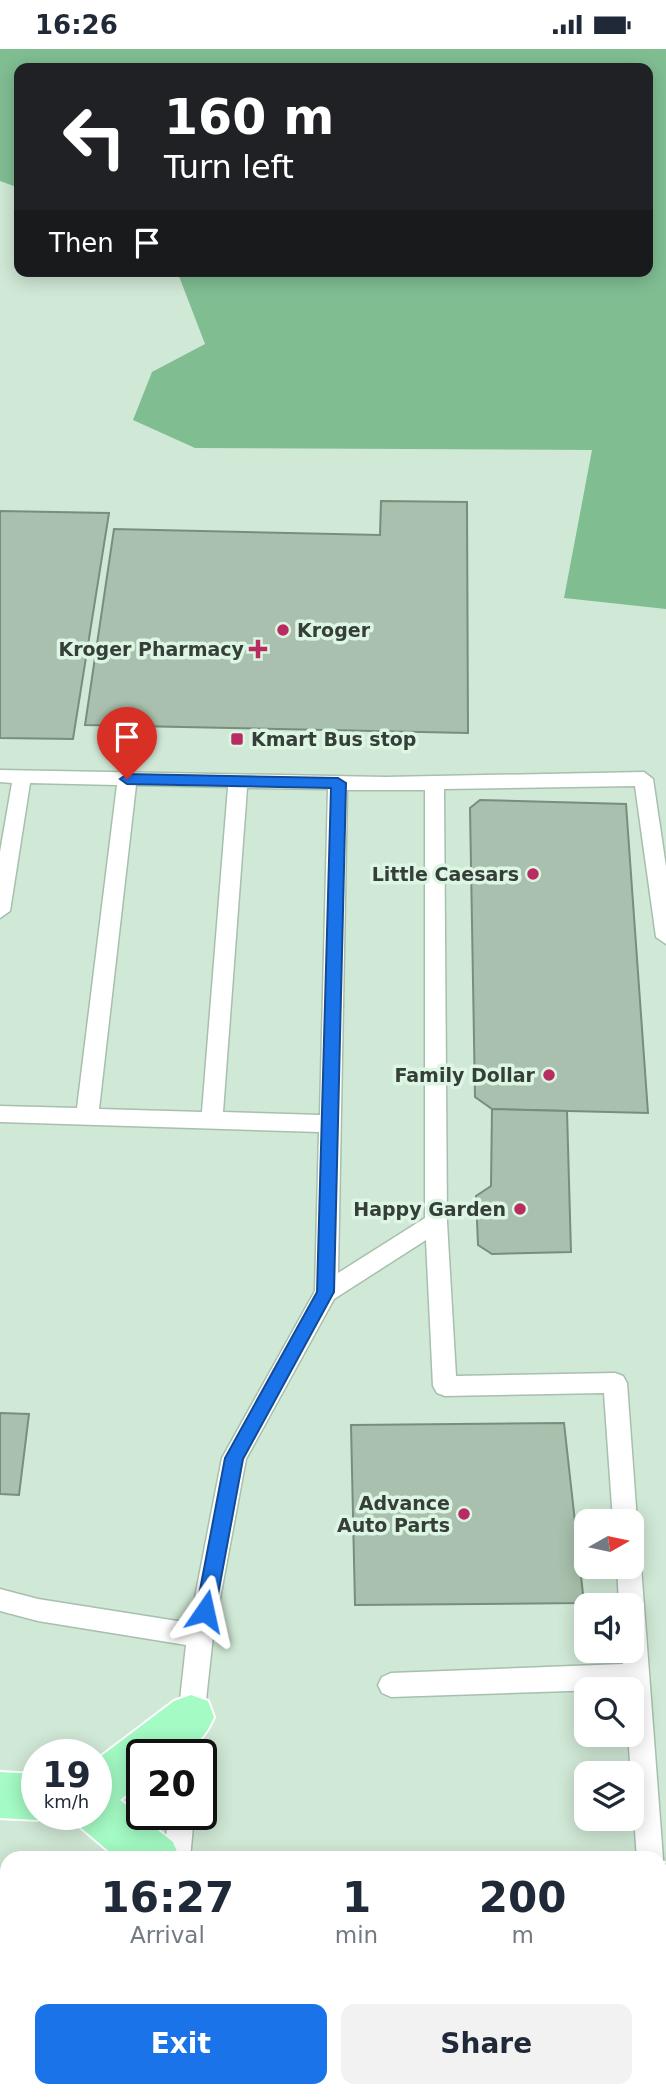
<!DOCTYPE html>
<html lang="en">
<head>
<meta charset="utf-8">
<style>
  body { margin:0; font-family:"DejaVu Sans",sans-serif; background:#f2f2f3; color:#1f2937; height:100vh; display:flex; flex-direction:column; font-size:26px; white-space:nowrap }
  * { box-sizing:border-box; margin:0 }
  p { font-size:23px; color:#747a83 }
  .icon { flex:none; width:38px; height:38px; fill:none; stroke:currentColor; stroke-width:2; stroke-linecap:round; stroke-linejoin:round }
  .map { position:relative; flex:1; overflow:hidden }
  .panel { position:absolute; left:0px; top:1802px; width:667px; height:247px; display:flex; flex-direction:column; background:#fff; border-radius:21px 21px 0 0; box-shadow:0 4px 18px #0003 }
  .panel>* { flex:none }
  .hud { position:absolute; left:14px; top:14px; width:639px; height:214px; border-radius:14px; box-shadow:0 4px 18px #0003; background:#202124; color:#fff; overflow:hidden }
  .needle { width:46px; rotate:81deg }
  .controls { position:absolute; left:574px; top:1460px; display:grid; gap:14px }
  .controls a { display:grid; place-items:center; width:70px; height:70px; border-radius:14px; background:#fff; box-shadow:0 4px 18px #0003; font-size:35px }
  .speed { position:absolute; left:21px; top:1690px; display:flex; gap:14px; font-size:35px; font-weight:700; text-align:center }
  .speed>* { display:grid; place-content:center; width:91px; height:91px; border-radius:50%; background:#fff; box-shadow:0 4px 18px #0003; line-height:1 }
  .speed small { font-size:18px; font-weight:400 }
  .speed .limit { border:4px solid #111; border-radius:10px; background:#fff; color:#111 }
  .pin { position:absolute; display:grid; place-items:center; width:60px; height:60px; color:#fff; margin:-72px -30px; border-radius:50% 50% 50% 0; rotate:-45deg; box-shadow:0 0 7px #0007 }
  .pin .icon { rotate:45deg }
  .me { position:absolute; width:77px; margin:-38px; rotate:11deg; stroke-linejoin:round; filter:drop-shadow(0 0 5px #0008) }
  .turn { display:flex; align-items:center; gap:24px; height:147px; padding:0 35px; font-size:32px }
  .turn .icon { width:91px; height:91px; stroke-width:2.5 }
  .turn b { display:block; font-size:49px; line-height:60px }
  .then { display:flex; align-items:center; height:66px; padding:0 35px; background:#0003; gap:14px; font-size:26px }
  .eta { display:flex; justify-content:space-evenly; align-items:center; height:119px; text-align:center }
  .eta b { font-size:42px; font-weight:600; line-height:49px }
  .button { display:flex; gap:14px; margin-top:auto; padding:14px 35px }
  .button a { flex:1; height:80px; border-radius:14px; background:#1a73e8; color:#fff; font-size:28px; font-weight:600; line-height:80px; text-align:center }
  .button a+a { background:#f2f2f3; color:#1f2937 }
  .status { display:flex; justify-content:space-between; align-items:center; height:49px; padding:0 35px; background:#fff; direction:ltr }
  .status svg { height:19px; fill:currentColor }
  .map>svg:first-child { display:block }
</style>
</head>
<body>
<div class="status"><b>16:26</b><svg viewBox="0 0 49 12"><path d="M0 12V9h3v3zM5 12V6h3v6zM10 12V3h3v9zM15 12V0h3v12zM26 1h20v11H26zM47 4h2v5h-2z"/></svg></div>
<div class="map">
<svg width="666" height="2048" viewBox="0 0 666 2048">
  <rect width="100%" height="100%" fill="#d0e8d6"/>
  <path fill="#80be92" d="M0,0H666V560L564,549L592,401L195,399L133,371L152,323L205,295L177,222H648V19H19V139L0,132Z"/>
  <g fill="#a8c0ad" stroke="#778e7d" stroke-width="2">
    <path d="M381,452L467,453L468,684L85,676L114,480L380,486Z"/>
    <path d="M0,462L109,464L73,690L0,689Z"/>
    <path d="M480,751L626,755L648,1064L492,1060L475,1048L470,759Z"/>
    <path d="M492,1060L567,1062L571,1203L492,1205L478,1196L476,1147L491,1137Z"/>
    <path d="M0,1364L29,1365L19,1446L0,1445Z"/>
    <path d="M564,1374L584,1554L355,1556L351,1376Z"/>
  </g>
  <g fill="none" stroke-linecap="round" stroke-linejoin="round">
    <defs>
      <g id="service">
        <path d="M0,721L385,728L644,723L653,730L666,818V895L656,888L635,737L444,740L447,1173L456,1327L615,1324L623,1327L627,1334L637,1472L632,1480V1472H613L604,1344L445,1347L437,1344L433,1337L426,1191L334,1250L246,1410L213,1587L200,1706H174L186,1596L38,1572L0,1562V1540L38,1550L190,1574L222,1409L315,1242L319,1083L0,1073V1057L77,1059L117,736L30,734L10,862L0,869V803L12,734L0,733ZM136,736L228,738L202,1063L99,1060ZM247,739L328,740L320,1066L223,1063ZM347,741H425V1169L338,1224Z"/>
        <path d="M632,1507L638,1509L641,1517L663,1810L660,1818V1810H637L628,1685H632V1640L391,1648L382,1644L378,1636L382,1628L391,1624L623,1615L622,1601H632V1556H619L617,1517H632Z"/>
        <path d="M168,1766H194L190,1810H164Z"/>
        <path d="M660,2028L666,2031V2048H646L645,2042H660Z"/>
        <path d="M0,2032H7V2042H177L179,2047L0,2048Z"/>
      </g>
      <rect id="minor" x="139" y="2042" width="52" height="6"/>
      <g id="primary">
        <path d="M191,1646L208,1652L214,1668C199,1704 177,1706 142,1706V1734L120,1751L173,1793L180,1810H118L79,1777L74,1766H96V1711L174,1652Z"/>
        <path d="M0,1723L37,1725V1766H50L37,1771L0,1769Z"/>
        <rect x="660" y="1814" width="6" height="48"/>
        <rect x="0" y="1827" width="7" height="48"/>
      </g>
    </defs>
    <use href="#service" stroke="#a7bfad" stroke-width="3"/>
    <use href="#minor" stroke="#a7bfad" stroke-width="4"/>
    <use href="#primary" stroke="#fff" stroke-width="4"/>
    <use href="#service" fill="#fff" fill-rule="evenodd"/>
    <use href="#minor" fill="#fff" fill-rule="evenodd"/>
    <use href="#primary" fill="#a4fbc4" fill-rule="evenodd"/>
  </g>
  <path fill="#1a73e8" stroke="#114b97" stroke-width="2" d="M127,725L338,729L346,734L334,1243L243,1410L215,1562L212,1568L205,1570L198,1568L196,1562L225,1409L317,1243L331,739L127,735L120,730Z"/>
  <g fill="#b82c61" stroke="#ddf6e3" stroke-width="2.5">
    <circle cx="283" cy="581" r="7"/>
    <path d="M254.5 589.5h7v7h7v7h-7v7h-7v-7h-7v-7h7z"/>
    <rect x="230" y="683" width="14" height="14" rx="3.5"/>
    <circle cx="533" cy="825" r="7"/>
    <circle cx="549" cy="1026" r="7"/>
    <circle cx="520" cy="1160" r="7"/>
    <circle cx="464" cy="1465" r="7"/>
  </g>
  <g text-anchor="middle" stroke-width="7" stroke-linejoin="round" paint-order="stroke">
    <g font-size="19" font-weight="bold" fill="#353f38" stroke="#ddf6e3" text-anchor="end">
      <text x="297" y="588" text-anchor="start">Kroger</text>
      <text x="244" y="607">Kroger Pharmacy</text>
      <text x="251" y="697" text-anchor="start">Kmart Bus stop</text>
      <text x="519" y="832">Little Caesars</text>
      <text x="535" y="1033">Family Dollar</text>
      <text x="506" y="1167">Happy Garden</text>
      <text x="450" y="1461">Advance<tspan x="450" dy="22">Auto Parts</tspan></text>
    </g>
  </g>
</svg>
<div class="controls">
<a><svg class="needle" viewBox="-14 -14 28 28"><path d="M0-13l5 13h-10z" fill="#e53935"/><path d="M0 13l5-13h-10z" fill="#747a83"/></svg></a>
<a><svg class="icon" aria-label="sound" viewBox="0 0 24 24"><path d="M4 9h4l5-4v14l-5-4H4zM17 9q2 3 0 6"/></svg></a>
<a><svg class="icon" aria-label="search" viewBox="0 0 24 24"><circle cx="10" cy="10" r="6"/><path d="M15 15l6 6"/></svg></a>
<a><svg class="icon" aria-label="layers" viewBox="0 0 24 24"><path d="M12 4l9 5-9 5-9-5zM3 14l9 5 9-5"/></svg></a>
</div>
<div class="speed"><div>19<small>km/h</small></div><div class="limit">20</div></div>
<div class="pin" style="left:127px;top:730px;background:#d93025"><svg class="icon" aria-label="arrive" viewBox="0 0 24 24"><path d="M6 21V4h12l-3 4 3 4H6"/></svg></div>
<svg class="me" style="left:205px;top:1562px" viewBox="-20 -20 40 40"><path d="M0-17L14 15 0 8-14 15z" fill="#1a73e8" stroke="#fff" stroke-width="4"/></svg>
<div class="hud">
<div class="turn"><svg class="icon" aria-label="left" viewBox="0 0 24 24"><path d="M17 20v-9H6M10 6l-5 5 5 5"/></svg><div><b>160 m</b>Turn left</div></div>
<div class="then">Then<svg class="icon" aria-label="arrive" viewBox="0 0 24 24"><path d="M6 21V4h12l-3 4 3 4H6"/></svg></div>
</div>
<section class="panel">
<div class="eta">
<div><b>16:27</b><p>Arrival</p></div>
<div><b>1</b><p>min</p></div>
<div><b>200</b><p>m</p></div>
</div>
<div class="button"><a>Exit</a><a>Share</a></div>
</section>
</div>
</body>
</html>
